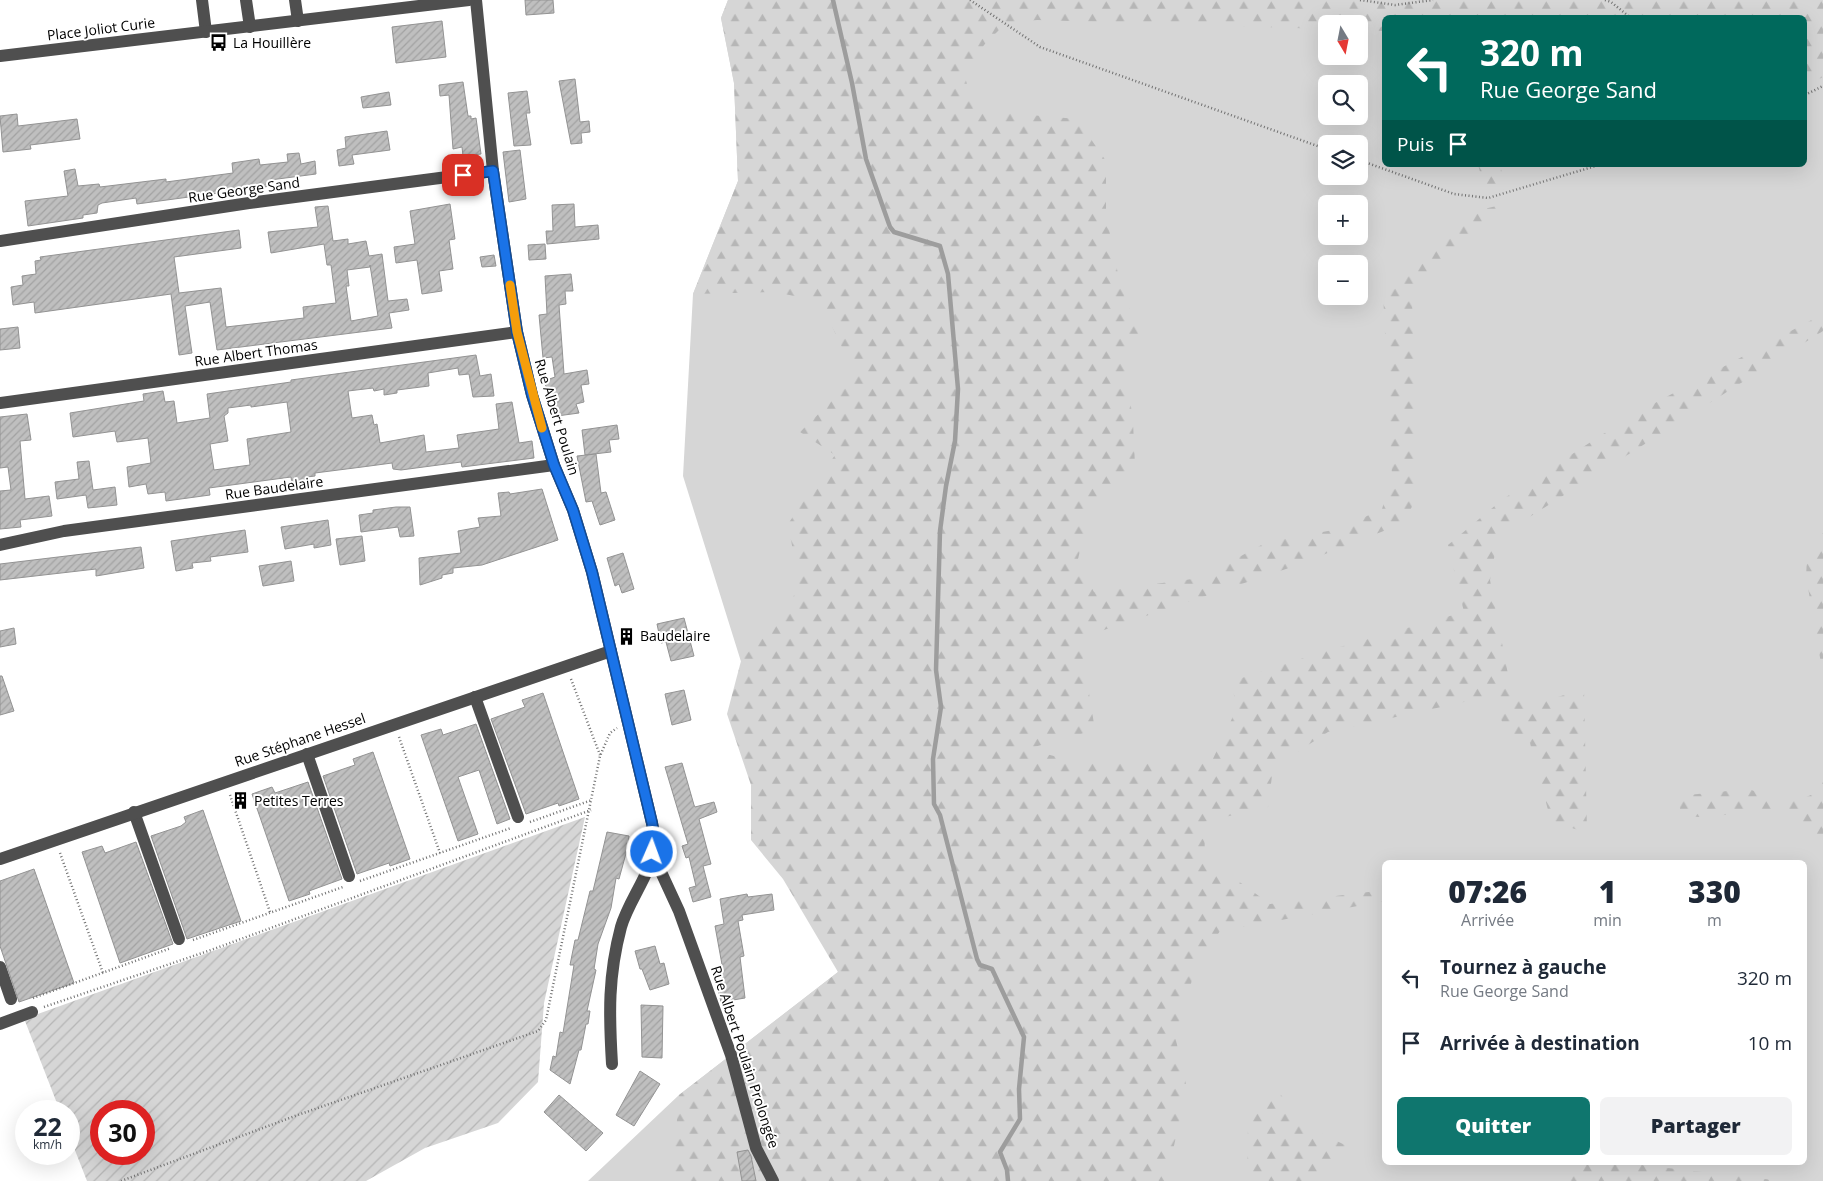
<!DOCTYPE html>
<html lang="fr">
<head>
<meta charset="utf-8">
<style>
  body { margin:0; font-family:"Open Sans",sans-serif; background:#f2f2f3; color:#1f2937; height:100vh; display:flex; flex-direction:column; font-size:19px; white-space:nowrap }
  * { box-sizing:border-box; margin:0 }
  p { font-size:16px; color:#747a83 }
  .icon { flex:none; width:28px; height:28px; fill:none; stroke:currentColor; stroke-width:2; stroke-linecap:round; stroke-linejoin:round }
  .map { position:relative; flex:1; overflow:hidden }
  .drawer { position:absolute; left:1382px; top:860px; width:425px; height:305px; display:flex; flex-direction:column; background:#fff; border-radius:8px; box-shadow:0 5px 20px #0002 }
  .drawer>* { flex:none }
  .banner { position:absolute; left:1382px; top:15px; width:425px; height:152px; border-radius:8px; box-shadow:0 5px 20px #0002; background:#00695c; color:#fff; overflow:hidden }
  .needle { width:32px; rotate:170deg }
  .buttons { position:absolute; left:1318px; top:15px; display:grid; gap:10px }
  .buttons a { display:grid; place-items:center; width:50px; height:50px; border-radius:8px; background:#fff; box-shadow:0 5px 20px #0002; font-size:25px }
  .speed { position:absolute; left:15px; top:1100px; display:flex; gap:10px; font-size:25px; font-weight:700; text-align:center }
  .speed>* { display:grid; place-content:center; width:65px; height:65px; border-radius:50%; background:#fff; box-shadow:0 5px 20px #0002; line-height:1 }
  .speed small { font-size:12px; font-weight:400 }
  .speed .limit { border:8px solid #d22; background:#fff; color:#111 }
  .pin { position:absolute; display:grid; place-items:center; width:42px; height:42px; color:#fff; margin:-21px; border-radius:10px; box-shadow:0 2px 8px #0006 }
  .me { position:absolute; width:55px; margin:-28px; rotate:2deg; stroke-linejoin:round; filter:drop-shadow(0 0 4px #0008) }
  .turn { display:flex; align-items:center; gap:18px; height:105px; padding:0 15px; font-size:22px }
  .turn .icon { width:65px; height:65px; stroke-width:2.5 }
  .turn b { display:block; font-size:35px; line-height:42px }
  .then { display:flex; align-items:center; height:48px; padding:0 15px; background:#0003; gap:10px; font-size:19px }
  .eta { display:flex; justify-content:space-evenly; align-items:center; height:85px; text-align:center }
  .eta b { font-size:30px; font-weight:800; line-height:35px }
  .action { display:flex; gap:10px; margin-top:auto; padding:10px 15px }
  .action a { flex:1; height:58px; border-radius:8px; background:#0f766e; color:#fff; font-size:20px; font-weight:800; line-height:58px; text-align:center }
  .action a+a { background:#f2f2f3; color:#1f2937 }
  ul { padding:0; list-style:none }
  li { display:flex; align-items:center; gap:15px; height:65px; padding:0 15px }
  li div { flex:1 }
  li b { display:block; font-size:19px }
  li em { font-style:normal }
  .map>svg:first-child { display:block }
</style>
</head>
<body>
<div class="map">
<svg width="1823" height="1181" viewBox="0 0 1823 1181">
  <defs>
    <pattern id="forest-firs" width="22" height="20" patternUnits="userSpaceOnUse" patternTransform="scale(1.25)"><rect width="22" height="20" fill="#d6d6d6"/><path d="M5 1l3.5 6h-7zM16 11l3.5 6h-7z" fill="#b6b6b6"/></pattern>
    <pattern id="garden-furrows" width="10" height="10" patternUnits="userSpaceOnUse" patternTransform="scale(1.25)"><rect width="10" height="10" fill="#d6d6d6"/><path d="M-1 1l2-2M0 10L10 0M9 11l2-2" fill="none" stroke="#b6b6b6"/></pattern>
    <pattern id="building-hatch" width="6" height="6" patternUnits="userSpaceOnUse" patternTransform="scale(1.25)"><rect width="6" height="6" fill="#bfbfbf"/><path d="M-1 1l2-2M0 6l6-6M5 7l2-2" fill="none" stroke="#a2a2a2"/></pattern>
  </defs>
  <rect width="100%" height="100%" fill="#fff"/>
  <path fill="#d6d6d6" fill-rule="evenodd" d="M728,0H1823V1181H588L679,1095L838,972L683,476L693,294L738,181L734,83L721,18ZM1385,18H1805V165H1385ZM1326,24H1359V56H1326ZM1326,84H1359V116H1326ZM1326,144H1359V176H1326ZM1326,204H1359V236H1326ZM1326,264H1359V296H1326ZM1385,862H1805V1162H1385Z"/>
  <g fill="url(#forest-firs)">
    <path d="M728,0H1823V77L1805,86V18H1385V31L1359,30V24H1326V29L1037,20L1006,23L984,45L965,77L974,110L1077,119L1106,161V214L1120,284L1141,340L1125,360L1133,422L1135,466L1092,502L1078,559L1094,592L1200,578L1267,542L1339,529L1382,509L1392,477L1383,292L1467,213L1505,204L1412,295L1418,494L1404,523L1292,567L1080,638L1095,730L1027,749L1073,761L1151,759L1211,763L1236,710L1232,681L1329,650L1464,612L1448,545L1503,499L1634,414L1823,314V331L1498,537L1490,580L1511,690L1528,706L1584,689L1587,833L1551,821L1530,743L1506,731L1491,696L1328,732L1273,768L1268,807L1204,822L1205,857L1270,904L1385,890V901L1220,931L1196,967L1175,1036L1187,1088L1166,1181H672L679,1095L838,972L783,879L751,840V785L727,714L741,661L800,588L788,524L835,455L800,432L856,377L820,301L774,292L693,294L738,181L734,83L721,18Z"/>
    <path d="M1478,165H1500L1506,188L1488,198Z"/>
    <path d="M1823,533V675L1806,576L1807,559Z"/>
    <path d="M1823,782V850C1814,838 1810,825 1796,817C1772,804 1726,817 1700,817C1694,817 1687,816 1681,815L1678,796L1748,789L1782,800H1799L1818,792Z"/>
    <path d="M1277,1090L1306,1126L1349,1147L1320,1181H1247L1248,1117Z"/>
    <path d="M1575,1163H1623L1783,1181H1561Z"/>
  </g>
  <path fill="url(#garden-furrows)" fill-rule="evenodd" d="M585,817L544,1003L538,1082L498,1123L425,1148L366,1181H87L69,1135V1111H60L25,1021L35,1015ZM101,1111H144V1154H101Z"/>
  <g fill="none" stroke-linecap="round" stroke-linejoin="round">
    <path stroke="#9d9d9d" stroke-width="4.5" d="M833,0L852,83L866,159L890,227L894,232L940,246L948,274L958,389L955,441L946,486L940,531L936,670L941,707L933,759L934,804L940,815L977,959L980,965L992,969L1024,1037L1019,1089L1020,1119L1000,1152L1007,1170L1008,1181"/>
  </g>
  <g fill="url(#building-hatch)" stroke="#939393" fill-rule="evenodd">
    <path d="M525,0H553L554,13L526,15Z"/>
    <path d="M442,21L446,57L396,63L392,27Z"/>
    <path d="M575,79L580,122L589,121L590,132L581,133L582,143L571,144L559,81Z"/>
    <path d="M463,82L468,116H471V119L476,118L481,154L463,156L462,147L453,149L449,95L440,96L439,85Z"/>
    <path d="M527,91L530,113H526L531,145L514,146L508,93Z"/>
    <path d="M389,92L391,105L363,108L361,97Z"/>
    <path d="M17,114L18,126L77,119L80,139L30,145L31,149L3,152L0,116Z"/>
    <path d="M387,131L390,150L352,155L354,164L339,166L337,150L346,148L345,137Z"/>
    <path d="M520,150L526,199L509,202L503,152Z"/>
    <path d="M299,153L301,164L315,161L316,174L270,180L271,186L137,204L136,198L102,203L98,205L97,213L83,215V218L28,226L25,201L68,196L64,171L75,169L78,186L99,184L100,187L166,179V182L233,173L232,163L259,159L260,165L288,162L287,154Z"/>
    <path d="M450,204L455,239L449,240L453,269L439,271L442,291L422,294L417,260L396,263L394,247L415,244L410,211Z"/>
    <path d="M574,204L575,227L598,225L599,239L547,244L546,231H553L552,205Z"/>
    <path d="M328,206L333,241L348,239V244L366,241L369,256L382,254L388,301L407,299L409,310L389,313L392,328L217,350L210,302L185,306L192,353L179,355L171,294L35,313L34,302L13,305L11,287L23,285L22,276L36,274L35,261L41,260L40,257L239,230L241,248L174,257L179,293L221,288L226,327L304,318L303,307L336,303L331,265H327L324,244L271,253L268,232L318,227L315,207ZM370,265L378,316L351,321L346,286H349L347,270L370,267Z"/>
    <path d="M545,244L546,259L529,260L528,245Z"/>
    <path d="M494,255L496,266L482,267L480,257Z"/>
    <path d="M571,274L573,291H565L566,304L559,305L564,374L587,370L589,384L581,385L584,402L576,404L579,413L557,416L544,381L555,377L552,357L543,358L539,315L547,314L545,276Z"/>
    <path d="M18,327L20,348L0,350V329Z"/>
    <path d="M476,355L480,376L491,374L494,396L473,397L469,374L459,375L458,368L428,373L429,386L397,390V393L384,395V389L374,391L373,388L348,391L352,418L372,415L374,425L377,424L380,443L424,435L426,452L459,448L457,435L499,429L496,404L512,402L519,443L532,441L534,458L462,467L461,462L401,470L393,469L392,463L362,467L315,473V476L307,477L308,488L293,490L291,477L209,488L210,495L166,501L165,492L148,494L146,484L129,487L127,467L151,463L148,438L117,442L115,431L73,437L70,413L144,401L143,394L163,391L165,402L174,401L177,423L210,418L207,394L291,382V380ZM287,402L291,432L247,439L250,465L214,470L210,444L228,441L224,416L228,413V408L251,405V407Z"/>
    <path d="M27,414L31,440L20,441L25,499L49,496L52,516L20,520L21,527L0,529V491L11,490L8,467L0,468V417Z"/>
    <path d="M617,425L619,439L609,440L611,452L585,455L582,430Z"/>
    <path d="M596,454L601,493L606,492L615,520L600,525L592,501L586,502L577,456Z"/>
    <path d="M89,461L93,490L115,487L117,505L88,508L86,495L57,499L55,482L79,479L77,462Z"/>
    <path d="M542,489L558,540L482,565L453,568V573L442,575V578L420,585L419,558L461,553L458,531L480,527L478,518L501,516L498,493L509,492L510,494Z"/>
    <path d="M396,507H410L414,536L400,537L398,527L361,532L359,515L373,513V510Z"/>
    <path d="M328,520L331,545L314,548V544L285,549L281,527Z"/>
    <path d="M245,530L248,552L210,557L211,561L192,563L193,568L176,571L171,541Z"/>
    <path d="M362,536L365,561L340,565L336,539Z"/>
    <path d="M141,547L144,568L96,576V569L0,580V564Z"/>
    <path d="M623,553L634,589L622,593L619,584L615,586L607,558Z"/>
    <path d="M291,561L294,581L263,586L259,566Z"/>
    <path d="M684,618L694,656L671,661L666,642L661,643L657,624Z"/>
    <path d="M14,628L16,644L0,647V631Z"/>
    <path d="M0,676H2L14,711L0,715Z"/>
    <path d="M684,690L691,720L672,725L665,694Z"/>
    <path d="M543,693L579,799L559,806L558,803L526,814L491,719L525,707L522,700Z"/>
    <path d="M476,724L510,819L497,824L479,770L458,777L478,834L458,841L421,735L441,729L443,735Z"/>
    <path d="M373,752L410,859L390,866L389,863L357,874L323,776L355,765L353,759Z"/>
    <path d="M682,763L694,805L695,807L714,802L717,812L699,819L711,864L703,866L711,897L693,902L689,888L696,886L689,857L686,858L682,846L688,844L665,767Z"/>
    <path d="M308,782L342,879L309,891L310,894L289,901L252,794L272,787L275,793Z"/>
    <path d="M203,810L241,921L187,939L151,836L181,826L186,822L184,817Z"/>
    <path d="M607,832L629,836L628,846L619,879L616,878L611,908L598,944L594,969L596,970L587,1011H590L588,1024H586L581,1050H579L570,1084L550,1070L553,1056L556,1057L560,1032L563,1033L574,965H570L575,940H578L590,891H593Z"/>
    <path d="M136,842L173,944L120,963L82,852L102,846L105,853Z"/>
    <path d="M34,869L74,983L19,1002L0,946V881Z"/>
    <path d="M747,894L748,897L772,894L774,910L742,915L743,920L738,921L744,956L740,957L745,998L721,1002L714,972L723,970L715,926L724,924L720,899Z"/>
    <path d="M655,946L660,964L664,963L669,984L650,990L642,969H640L635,951Z"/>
    <path d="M641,1005L663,1006L662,1058L642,1057Z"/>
    <path d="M640,1071L660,1084L634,1126L616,1115Z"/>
    <path d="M559,1095L603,1133L586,1151L544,1112Z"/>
    <path d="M748,1150L751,1156L756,1181H742L737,1152Z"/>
  </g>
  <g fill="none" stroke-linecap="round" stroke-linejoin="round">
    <g stroke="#717171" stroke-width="2.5" stroke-dasharray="1 2.5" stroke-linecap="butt">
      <path d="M970,0L1040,47L1326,149"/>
      <path d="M1360,0L1395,5L1433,0"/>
      <path d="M1605,0L1611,2L1631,18"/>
      <path d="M1805,95L1823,86"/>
      <path d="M1359,160L1454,194L1488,198L1599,165"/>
      <path d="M571,679L600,755"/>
      <path d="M399,737L440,853"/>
      <path d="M230,795L270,912"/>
      <path d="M530,822L592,800"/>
      <path d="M60,853L103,973"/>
      <path d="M360,881L511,828"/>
      <path d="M193,940L343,887"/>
      <path d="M33,998L171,948"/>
      <path d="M44,1007L211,950L591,810"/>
      <path d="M121,1181L295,1116L538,1031L546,1020L600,756L610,733L617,728"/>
    </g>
    <g stroke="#4f4f4f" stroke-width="12">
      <path d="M202,0L206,32"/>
      <path d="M246,0L250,27"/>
      <path d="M295,0L298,21"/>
      <path d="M476,0L493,171L517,332L532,395L554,465L573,510L592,572L652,823C653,829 655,836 655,842C653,872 629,899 621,927C608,976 609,1014 612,1064"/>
      <path d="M0,56L469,0"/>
      <path d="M0,241L249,203L493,171"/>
      <path d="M0,403L517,332"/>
      <path d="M0,545L64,531L554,465"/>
      <path d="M475,697L518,817"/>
      <path d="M307,754L349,876"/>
      <path d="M134,812L179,939"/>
      <path d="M0,859L611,651"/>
      <path d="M650,863L661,872L679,911L731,1055L756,1148L773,1181"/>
      <path d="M0,967L11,999"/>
      <path d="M0,1024L32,1012"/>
    </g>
  </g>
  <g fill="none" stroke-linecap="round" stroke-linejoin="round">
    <defs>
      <path id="route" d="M463,175L493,171L517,332L532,395L554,465L573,510L592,572L652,823L655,842L652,852"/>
    </defs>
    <use href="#route" stroke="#114b97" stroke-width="12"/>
    <use href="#route" stroke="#1a73e8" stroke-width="9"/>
    <path stroke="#f59e0b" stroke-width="9" d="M510,285L517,332L542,428"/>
  </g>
  <defs>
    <symbol id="bus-bare" viewBox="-9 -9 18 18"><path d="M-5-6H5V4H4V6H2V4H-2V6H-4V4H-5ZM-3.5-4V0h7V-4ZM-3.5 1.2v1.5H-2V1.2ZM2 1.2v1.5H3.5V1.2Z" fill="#000" stroke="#fff" stroke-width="2.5" paint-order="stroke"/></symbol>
    <symbol id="building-bare" viewBox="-9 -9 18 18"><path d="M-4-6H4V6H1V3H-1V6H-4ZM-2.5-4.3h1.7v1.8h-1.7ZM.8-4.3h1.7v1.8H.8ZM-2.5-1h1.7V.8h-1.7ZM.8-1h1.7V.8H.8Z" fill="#000" stroke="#fff" stroke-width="2.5" paint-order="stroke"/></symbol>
  </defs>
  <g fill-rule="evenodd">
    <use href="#bus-bare" x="206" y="30" width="25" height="25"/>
    <use href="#building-bare" x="614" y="624" width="25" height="25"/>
    <use href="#building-bare" x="228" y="788" width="25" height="25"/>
  </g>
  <g text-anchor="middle" stroke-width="4" stroke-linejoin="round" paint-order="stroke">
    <g font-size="14" fill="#000" stroke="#fff">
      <text transform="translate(101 29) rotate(-7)" y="5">Place Joliot Curie</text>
      <text transform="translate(244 190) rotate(-8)" y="5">Rue George Sand</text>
      <text transform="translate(256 353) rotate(-8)" y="5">Rue Albert Thomas</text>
      <text transform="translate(557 417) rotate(73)" y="5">Rue Albert Poulain</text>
      <text transform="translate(274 488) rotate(-8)" y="5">Rue Baudelaire</text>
      <text transform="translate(300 740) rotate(-19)" y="5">Rue Stéphane Hessel</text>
      <text transform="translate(745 1057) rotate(72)" y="5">Rue Albert Poulain Prolongée</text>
    </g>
    <g font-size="14" fill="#000" stroke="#fff" text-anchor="start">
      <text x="233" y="48">La Houillère</text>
      <text x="640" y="641">Baudelaire</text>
      <text x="254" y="806">Petites Terres</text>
    </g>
  </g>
</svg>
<div class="buttons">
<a><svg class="needle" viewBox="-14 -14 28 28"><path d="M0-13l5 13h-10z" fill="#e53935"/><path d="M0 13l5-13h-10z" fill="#747a83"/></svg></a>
<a><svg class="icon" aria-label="search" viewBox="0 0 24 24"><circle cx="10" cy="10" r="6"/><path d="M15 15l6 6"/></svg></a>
<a><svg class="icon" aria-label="layers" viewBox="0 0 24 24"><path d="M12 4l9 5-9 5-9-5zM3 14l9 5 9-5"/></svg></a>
<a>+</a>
<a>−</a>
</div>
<div class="speed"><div>22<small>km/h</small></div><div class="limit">30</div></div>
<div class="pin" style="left:463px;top:175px;background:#d93025"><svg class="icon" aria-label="arrive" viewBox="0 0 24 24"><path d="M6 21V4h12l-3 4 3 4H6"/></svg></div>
<svg class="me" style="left:652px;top:852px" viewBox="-20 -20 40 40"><circle r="17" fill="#1a73e8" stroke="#fff" stroke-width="3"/><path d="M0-11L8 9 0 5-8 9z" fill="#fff"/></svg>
<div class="banner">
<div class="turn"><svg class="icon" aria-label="left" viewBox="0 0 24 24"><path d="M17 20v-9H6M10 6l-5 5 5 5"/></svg><div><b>320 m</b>Rue George Sand</div></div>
<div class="then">Puis<svg class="icon" aria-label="arrive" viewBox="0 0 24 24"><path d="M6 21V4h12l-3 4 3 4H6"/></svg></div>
</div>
<section class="drawer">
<div class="eta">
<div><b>07:26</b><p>Arrivée</p></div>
<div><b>1</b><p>min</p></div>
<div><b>330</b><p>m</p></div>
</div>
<ul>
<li><svg class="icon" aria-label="left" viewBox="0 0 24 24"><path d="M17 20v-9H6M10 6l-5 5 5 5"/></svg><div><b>Tournez à gauche</b><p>Rue George Sand</p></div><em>320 m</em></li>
<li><svg class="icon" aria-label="arrive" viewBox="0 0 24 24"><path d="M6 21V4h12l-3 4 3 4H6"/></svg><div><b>Arrivée à destination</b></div><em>10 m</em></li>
</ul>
<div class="action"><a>Quitter</a><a>Partager</a></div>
</section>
</div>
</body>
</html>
